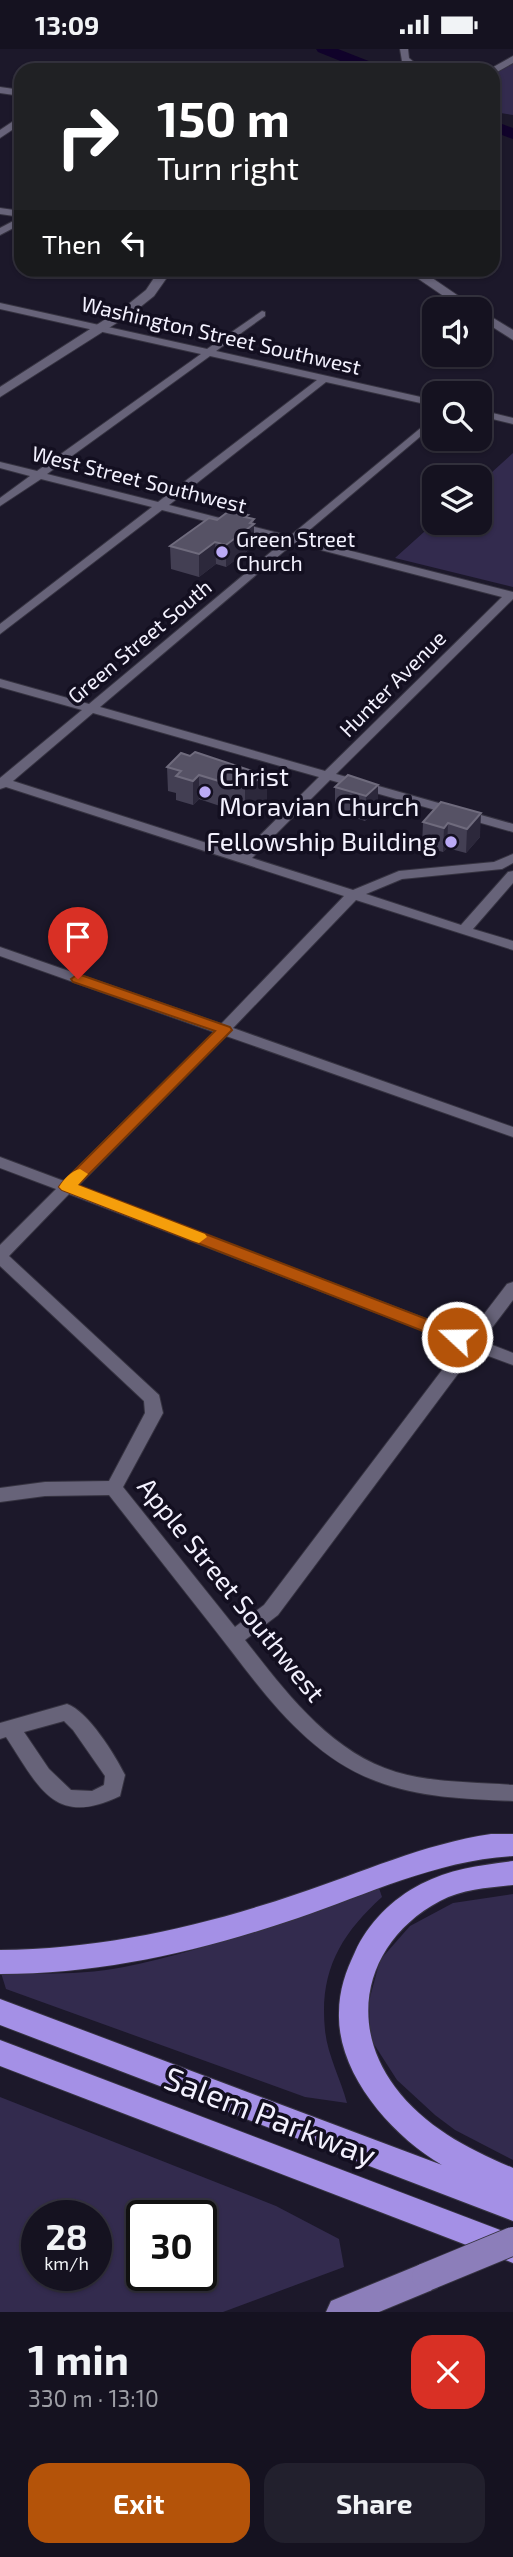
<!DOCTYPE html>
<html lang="en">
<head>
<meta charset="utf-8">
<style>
  body { margin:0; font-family:"Exo 2",sans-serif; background:#22202d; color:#f1f3f6; height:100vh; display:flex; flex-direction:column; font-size:26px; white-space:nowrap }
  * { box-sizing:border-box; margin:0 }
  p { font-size:23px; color:#9d9ea5 }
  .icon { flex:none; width:38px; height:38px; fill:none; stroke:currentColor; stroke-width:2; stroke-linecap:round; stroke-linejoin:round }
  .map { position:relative; height:2263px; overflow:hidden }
  .drawer { display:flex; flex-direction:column; background:#151220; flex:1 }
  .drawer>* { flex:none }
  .banner { position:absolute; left:14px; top:14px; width:486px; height:214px; border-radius:21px; box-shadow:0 2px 5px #0004,0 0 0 2px #34323e; background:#202124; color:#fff; overflow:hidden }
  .buttons { position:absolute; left:422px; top:248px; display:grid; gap:14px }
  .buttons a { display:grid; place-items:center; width:70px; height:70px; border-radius:14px; background:#151220; box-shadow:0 2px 5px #0004,0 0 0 2px #34323e; font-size:35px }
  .speed { position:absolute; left:21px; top:2151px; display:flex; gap:14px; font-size:35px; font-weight:700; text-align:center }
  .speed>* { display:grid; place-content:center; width:91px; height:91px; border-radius:50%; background:#151220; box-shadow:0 2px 5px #0004,0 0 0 2px #34323e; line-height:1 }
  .speed small { font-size:18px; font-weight:400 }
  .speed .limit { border:4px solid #111; border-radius:10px; background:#fff; color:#111 }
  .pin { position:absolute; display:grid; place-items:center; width:60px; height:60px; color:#fff; margin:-72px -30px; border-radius:50% 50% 50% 0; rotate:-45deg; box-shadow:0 0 7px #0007 }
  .pin .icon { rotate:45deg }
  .me { position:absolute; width:77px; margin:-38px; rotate:291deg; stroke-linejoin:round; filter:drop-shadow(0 0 5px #0008) }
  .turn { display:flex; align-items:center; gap:24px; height:147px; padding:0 28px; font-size:32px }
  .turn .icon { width:91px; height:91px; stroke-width:2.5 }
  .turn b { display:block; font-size:49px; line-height:60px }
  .then { display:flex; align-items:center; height:66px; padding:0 28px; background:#0003; gap:14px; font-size:26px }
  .round { display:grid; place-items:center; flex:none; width:74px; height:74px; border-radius:21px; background:#22202d }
  .summary { display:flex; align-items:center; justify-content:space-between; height:119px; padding:0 28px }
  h1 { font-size:42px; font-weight:700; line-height:52px }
  .cta { display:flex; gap:14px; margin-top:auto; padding:14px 28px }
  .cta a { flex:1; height:80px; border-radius:21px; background:#b45309; color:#fff; font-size:28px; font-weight:700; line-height:80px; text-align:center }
  .cta a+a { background:#22202d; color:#f1f3f6 }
  .status { display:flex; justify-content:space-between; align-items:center; height:49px; padding:0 35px; background:#151220; direction:ltr }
  .status svg { height:19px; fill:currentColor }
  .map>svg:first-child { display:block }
</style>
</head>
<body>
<div class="status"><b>13:09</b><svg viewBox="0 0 49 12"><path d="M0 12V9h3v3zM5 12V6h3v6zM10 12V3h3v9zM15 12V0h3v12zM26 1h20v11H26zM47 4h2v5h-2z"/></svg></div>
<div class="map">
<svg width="513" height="2263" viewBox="0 0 513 2263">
  <rect width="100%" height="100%" fill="#1c182a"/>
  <g fill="#332b4e" fill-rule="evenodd">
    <path d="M513,12V66L494,63V21Z"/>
    <path d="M513,404V538L395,509L434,474H480V434Z"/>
    <path d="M379,1839L382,1848C340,1886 319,1923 325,1981C327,2005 341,2031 347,2054L305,2048L6,1940L1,1924C41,1925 85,1926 124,1918C211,1900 295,1867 379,1839Z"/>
    <path d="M513,1845V2111L455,2081L435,2066L397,2031L370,1989L369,1952L380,1911L410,1877L453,1854Z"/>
    <path d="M0,2048L276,2157L339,2190L344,2218L223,2263H0ZM96,2166V2226H37V2166ZM201,2166V2226H142V2166Z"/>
  </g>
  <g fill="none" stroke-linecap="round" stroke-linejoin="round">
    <g fill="#10022a" fill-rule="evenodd">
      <path d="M316,0H338L384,18L386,21H363L318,3Z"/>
      <path d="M494,72L513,79V90L494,83Z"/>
    </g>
    <defs>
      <g id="minor">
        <path d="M400,0H408L409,9L423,21H414L402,12Z"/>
        <path d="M0,159L21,162V168L0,165Z"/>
        <path d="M21,168V175L0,186V179Z"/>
        <path d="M0,254L207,300L262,262L265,263V267L216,302L434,351V357L326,333L169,456L290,487L434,368V376L300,489L513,543V550L336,725L513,775V783L330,731L252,809L353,841L399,822L494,813L513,805V814L502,820L402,830L366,845L461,876L508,823L513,822V834L473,880L513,892V901L356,851L233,979L513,1078V1088L226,987L78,1137L468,1286L507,1235L513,1233V1251L482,1292L513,1304V1316L475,1302L278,1566L245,1591C285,1642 330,1703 396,1723C434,1734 474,1733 513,1736V1752C467,1750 420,1749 376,1732C301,1704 256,1632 208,1572C175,1530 142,1488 109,1446L45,1447L0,1453V1439L45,1433L109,1432L145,1364L144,1352L0,1217V1196L56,1140L0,1119V1108L64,1132L214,983L0,907V898L221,975L344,847L6,738L0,740V729L82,661L0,638V630L89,655L284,492L162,461L0,585V575L152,458L41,430L0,457V449L30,427L0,419V413L37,422L201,305L0,260ZM210,307L317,331L158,453L47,425ZM294,494L502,548L325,722L100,658ZM93,664L319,728L241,805L13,732ZM69,1145L461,1296L264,1556L235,1578L123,1438L163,1364L159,1346L9,1207Z"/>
        <path d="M480,361L513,369V375L480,367Z"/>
        <path d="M67,1655C88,1662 115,1706 125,1726L120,1747C54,1779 39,1738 6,1688L0,1690V1674ZM64,1672L73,1681L105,1727L104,1736L92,1742L71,1741L49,1720L24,1683Z"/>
      </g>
      <g id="tertiary">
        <path d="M513,7V14L497,23L488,21Z"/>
        <path d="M160,220H173L154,247L134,263L0,348V338L126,257L146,241Z"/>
        <path d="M404,220H419L479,261H464Z"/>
        <path d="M480,261L513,281V291L480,270Z"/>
      </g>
      <g id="secondary">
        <path d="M0,38L21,41V47L0,44Z"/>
        <path d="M21,67V75L0,89V81Z"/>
      </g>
      <path id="primary" d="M426,2213L437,2217L442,2228L437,2239L379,2263H326L331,2252Z"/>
      <g id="motorway">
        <path d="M491,1785H513V1807C438,1811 368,1845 298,1869C200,1902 104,1925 0,1925V1901C103,1900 200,1878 297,1845C361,1824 423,1795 491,1785Z"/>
        <path d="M513,1812V1836C488,1839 463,1840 440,1852C368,1890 345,1971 395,2038C425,2078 468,2100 513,2119V2172L0,1976V1950L442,2116C392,2087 337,2025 339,1964C339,1941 346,1922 355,1903C368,1874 392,1850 421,1835C449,1820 481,1816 513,1812Z"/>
        <path d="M0,1991L513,2186V2214L0,2017Z"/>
      </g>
    </defs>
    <use href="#minor" stroke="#363341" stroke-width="2"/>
    <use href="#tertiary" stroke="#363341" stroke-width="2"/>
    <use href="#secondary" stroke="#363341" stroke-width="2"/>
    <use href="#primary" stroke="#363341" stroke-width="2"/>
    <use href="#motorway" stroke="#363341" stroke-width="2"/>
    <use href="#minor" fill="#676379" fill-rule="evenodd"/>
    <use href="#tertiary" fill="#676379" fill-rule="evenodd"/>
    <use href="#secondary" fill="#676379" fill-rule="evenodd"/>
    <use href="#primary" fill="#8c7eba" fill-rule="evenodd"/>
    <use href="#motorway" fill="#a490e6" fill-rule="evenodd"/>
    <defs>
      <path id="primary-bridge" d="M426,2228L513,2192"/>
    </defs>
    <use href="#primary-bridge" stroke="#363341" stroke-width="30" stroke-linecap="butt"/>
    <use href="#primary-bridge" stroke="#8c7eba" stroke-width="28"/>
  </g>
  <g fill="#433f53">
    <path d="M248,469L254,470V497L226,518L216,515L199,528L171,520L170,497Z"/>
    <path d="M167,718L267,727V751L245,761L235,762L199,750L193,756L176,751V744L168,742Z"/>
    <path d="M348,726L378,760L365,772L335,762V738Z"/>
    <path d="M441,753L480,788L466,804L447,799L443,803L422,797L423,773Z"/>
  </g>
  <g fill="#2c283b">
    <path d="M248,466V479L250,474L254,470V497L226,518V496Z"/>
    <path d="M215,493L216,515L199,528V505Z"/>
    <path d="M199,726V750L193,756V732Z"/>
    <path d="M267,727V751L245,761V736Z"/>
    <path d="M378,736V760L365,772L366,747Z"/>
    <path d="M481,764L480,788L466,804L467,780Z"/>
    <path d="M448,774L447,799L443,803L444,779Z"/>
  </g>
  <g fill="#565265" stroke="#6f6b7d" stroke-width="2">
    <path d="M229,462L248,466L245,468L254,470L250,474L254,475L226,496L215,493L199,505L170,497L209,469L217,471Z"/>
    <path d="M195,703L267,727L245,736L235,737L199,726L193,732L176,727L181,722L167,718L181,704L190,707Z"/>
    <path d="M348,726L378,736L366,747L335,738Z"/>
    <path d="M441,753L481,764L467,780L448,774L444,779L423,773Z"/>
  </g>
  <path fill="#b45309" stroke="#753606" stroke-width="2" d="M78,925L230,978L232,981L78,1136L463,1284L466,1288L463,1293H451L62,1141L59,1138L62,1134L215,982L73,933L71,930Z"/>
  <path fill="#f59e0b" d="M80,1120L88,1125L78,1136L205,1185L207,1188L199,1194L193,1192L62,1141L59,1138C64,1130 71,1122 80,1120Z"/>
  <g fill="#bbaaf6" stroke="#130f20" stroke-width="2.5">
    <circle cx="222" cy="503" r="7"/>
    <circle cx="205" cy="743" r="7"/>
    <circle cx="451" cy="793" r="7"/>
  </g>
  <g text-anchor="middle" stroke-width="7" stroke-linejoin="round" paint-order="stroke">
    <g font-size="21" fill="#f3f1fe" stroke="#130f20">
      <text transform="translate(221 287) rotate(13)" y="7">Washington Street Southwest</text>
      <text transform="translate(139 431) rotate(14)" y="7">West Street Southwest</text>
      <text transform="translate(140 593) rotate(-40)" y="7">Green Street South</text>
      <text transform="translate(393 635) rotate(-45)" y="7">Hunter Avenue</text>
    </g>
    <g font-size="21" fill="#f3f1fe" stroke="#130f20" text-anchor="start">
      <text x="236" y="498">Green Street<tspan x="236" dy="24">Church</tspan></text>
    </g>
    <g font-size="26" fill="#f3f1fe" stroke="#130f20" text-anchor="start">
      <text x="219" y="737">Christ<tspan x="219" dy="30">Moravian Church</tspan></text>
      <text x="437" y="802" text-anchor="end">Fellowship Building</text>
    </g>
    <g font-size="26" fill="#f3f1fe" stroke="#130f20">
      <text transform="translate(231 1541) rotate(51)" y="9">Apple Street Southwest</text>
    </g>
    <g font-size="32" fill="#f3f1fe" stroke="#130f20">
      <text transform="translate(270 2068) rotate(21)" y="11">Salem Parkway</text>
    </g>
  </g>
</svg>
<div class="buttons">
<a><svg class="icon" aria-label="sound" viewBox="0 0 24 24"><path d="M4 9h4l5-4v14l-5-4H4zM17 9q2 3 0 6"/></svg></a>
<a><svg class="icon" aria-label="search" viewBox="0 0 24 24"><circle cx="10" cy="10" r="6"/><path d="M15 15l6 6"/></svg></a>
<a><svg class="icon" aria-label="layers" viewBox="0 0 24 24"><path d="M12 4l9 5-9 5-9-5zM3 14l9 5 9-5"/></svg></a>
</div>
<div class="speed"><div>28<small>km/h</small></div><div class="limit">30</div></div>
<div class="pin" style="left:78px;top:930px;background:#d93025"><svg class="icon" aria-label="arrive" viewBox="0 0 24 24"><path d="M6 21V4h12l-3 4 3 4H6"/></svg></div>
<svg class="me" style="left:457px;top:1288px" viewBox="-20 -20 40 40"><circle r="17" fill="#b45309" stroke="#fff" stroke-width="3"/><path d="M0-11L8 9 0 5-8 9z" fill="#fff"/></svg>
<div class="banner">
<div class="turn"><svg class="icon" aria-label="right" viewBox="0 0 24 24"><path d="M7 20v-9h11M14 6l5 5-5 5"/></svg><div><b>150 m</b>Turn right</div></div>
<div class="then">Then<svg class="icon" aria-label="left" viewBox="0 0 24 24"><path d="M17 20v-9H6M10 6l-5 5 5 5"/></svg></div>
</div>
</div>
<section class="drawer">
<div class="summary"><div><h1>1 min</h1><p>330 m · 13:10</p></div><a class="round" style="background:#d93025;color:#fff"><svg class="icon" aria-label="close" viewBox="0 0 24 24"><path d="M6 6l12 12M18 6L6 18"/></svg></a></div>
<div class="cta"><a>Exit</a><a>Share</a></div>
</section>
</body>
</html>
